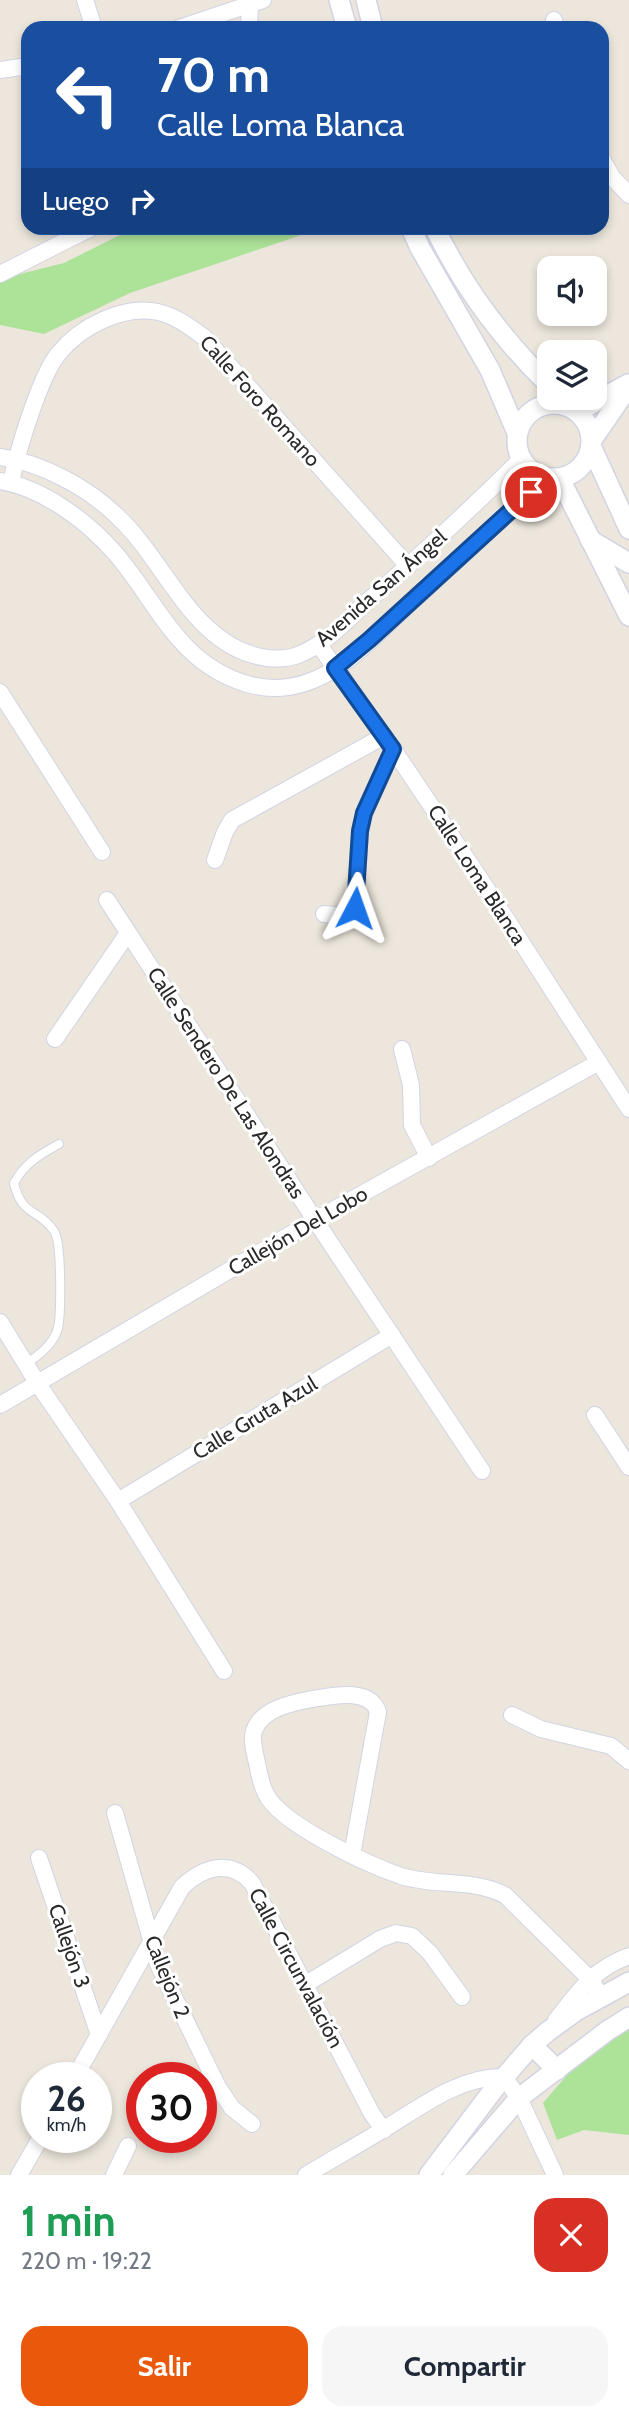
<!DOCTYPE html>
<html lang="es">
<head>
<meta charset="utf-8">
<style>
  body { margin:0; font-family:Cabin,sans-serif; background:#f6f6f7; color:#1f2937; height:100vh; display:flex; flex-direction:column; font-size:26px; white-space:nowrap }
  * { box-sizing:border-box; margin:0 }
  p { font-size:23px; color:#747a83 }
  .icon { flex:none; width:38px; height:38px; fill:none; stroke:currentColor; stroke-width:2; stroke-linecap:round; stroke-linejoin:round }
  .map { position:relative; height:2175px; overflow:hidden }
  .sheet { display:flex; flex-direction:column; background:#fff; flex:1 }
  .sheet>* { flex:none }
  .guide { position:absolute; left:21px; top:21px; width:588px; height:214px; border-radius:21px; box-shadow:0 4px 10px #0003; background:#1a4fa0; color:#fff; overflow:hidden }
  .tools { position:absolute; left:537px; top:256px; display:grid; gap:14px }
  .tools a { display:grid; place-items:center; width:70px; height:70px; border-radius:14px; background:#fff; box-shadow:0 4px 10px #0003; font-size:35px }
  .speed { position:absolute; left:21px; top:2062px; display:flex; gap:14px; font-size:35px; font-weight:700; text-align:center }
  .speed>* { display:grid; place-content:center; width:91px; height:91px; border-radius:50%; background:#fff; box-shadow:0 4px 10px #0003; line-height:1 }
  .speed small { font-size:18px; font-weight:400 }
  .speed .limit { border:10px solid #d22; background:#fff; color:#111 }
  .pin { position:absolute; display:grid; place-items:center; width:60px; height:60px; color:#fff; margin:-30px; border:4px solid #fff; border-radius:50%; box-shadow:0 2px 7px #0007 }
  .me { position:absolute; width:77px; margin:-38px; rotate:4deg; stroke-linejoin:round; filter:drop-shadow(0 0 5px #0008) }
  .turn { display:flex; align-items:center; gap:24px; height:147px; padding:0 21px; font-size:32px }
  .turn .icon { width:91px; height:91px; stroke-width:2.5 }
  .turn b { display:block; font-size:49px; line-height:60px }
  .then { display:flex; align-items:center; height:66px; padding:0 21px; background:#0003; gap:14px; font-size:26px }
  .round { display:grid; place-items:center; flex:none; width:74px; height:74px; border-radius:21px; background:#f6f6f7 }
  .overview { display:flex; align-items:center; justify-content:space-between; height:119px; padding:0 21px }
  h1 { font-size:42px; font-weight:700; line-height:52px; color:#1e9e55 }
  .primary-button { display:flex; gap:14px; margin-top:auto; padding:14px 21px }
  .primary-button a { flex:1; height:80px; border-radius:21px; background:#ea580c; color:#fff; font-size:28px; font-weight:700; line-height:80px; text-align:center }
  .primary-button a+a { background:#f6f6f7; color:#1f2937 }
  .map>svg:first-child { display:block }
</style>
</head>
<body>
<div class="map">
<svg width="629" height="2175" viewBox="0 0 629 2175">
  <rect width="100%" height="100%" fill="#ece6dc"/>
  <g fill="#ade299">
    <path d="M134,228H322L130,293L44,334L0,325V279L64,263Z"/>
    <path d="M629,2028V2135L584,2130L557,2140L543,2103L586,2053Z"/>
  </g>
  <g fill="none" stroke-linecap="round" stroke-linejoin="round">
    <defs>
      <path id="service" d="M26,1364C39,1355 54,1344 58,1328C61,1313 62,1242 54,1231C38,1208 22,1217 14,1183C25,1163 39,1155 59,1144"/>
      <g id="minor">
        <path d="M85,0L94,28"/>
        <path d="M554,20L556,28"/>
        <path d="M179,28L263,0"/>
        <path d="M249,28L250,5"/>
        <path d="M0,70L28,66"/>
        <path d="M602,159L612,177L629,195"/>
        <path d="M0,274L91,228"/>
        <path d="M0,457C42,463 87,487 117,516C167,562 193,648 267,658C277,659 288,659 298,655C326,644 347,620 369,600C421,555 472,508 521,459"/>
        <path d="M0,481C43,488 87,521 115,553C159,604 177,663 247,684C278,693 307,686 333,670C361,653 385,626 409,604C455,562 501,520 546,478"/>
        <path d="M11,483C17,453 40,375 59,353C81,326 123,305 158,312C176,316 190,327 205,338L408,566"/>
        <path d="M319,645L393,749L485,886L629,1109"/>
        <path d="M0,692L102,852"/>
        <path d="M215,860L225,832L232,820L384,736"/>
        <path d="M107,900L315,1220L482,1471"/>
        <path d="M324,914L343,916L351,914L355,908L360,831L364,813L393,749"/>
        <path d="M55,1039L128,933"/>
        <path d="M402,1049L411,1085L412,1125L429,1158"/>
        <path d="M0,1322L38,1384L118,1501L392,1335"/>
        <path d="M0,1405L315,1220L599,1062"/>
        <path d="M595,1415L629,1467"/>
        <path d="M118,1501L224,1671"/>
        <path d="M512,1715L541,1729L611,1746L629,1761"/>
        <path d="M115,1813L158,1964L218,2087L232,2108L252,2124"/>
        <path d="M352,1855L378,1712C370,1687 332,1696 312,1699C291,1703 261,1709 254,1731C251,1740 255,1754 257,1763C259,1773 261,1785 266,1794C280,1824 369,1865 401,1876C436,1887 472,1878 505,1895L589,1978L601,1996"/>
        <path d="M39,1858L99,2035"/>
        <path d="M306,1984L380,1939L396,1933L412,1936L430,1953L462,1997"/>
        <path d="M556,2020C580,1990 592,1970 629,1956"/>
        <path d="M75,2077L182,1887C204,1866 231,1859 252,1883L372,2114L384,2130"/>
        <path d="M19,2175L41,2137"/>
        <path d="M114,2175L128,2146"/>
        <path d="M306,2175C331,2160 356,2146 381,2131C418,2109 458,2076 504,2077L519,2098L555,2175"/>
      </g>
      <g id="tertiary">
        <path d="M339,0L347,28"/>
        <path d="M366,0L373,28"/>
        <path d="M411,228L420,248L490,370L517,433"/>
        <path d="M435,228C463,287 503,340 550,386"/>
        <circle cx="554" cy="441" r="37"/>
        <path d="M577,412L628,384"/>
        <path d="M592,440L629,386"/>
        <path d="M591,446L629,529"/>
        <path d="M560,479L629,616"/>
        <path d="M590,540L629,563"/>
        <path d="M532,2045L557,2070"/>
        <path d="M429,2175L494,2089L532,2045L547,2032L576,2011L629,1982"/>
        <path d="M453,2175L519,2098L607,2031L629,2017"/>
      </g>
    </defs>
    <use href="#service" stroke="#d2d4e3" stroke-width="10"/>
    <use href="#minor" stroke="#d2d4e3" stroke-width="18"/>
    <use href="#tertiary" stroke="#d2d4e3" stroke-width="22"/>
    <use href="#service" stroke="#fff" stroke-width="8"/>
    <use href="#minor" stroke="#fff" stroke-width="16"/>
    <use href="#tertiary" stroke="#fff" stroke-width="19"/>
  </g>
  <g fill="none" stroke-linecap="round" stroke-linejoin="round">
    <defs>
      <path id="route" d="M355,908L360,831L364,813L393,749L335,668L369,640L531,492"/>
    </defs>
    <use href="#route" stroke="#114b97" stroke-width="18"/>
    <use href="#route" stroke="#1a73e8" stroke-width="12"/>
  </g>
  <g text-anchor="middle" stroke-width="6" stroke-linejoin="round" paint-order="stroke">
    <g font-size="21" fill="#2a2a2a" stroke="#fff">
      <text transform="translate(260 401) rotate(48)" y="7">Calle Foro Romano</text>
      <text transform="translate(381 588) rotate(-41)" y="7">Avenida San Ángel</text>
      <text transform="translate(477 875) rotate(57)" y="7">Calle Loma Blanca</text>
      <text transform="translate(226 1083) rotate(57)" y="7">Calle Sendero De Las Alondras</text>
      <text transform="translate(298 1231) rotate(-30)" y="7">Callejón Del Lobo</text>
      <text transform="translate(255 1418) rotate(-31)" y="7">Calle Gruta Azul</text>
      <text transform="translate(69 1946) rotate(71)" y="7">Callejón 3</text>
      <text transform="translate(296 1968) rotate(62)" y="7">Calle Circunvalación</text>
      <text transform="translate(167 1977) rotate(68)" y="7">Callejón 2</text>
    </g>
  </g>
</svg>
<div class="tools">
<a><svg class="icon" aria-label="sound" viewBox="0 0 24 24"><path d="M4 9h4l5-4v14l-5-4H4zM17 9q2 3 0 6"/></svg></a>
<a><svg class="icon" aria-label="layers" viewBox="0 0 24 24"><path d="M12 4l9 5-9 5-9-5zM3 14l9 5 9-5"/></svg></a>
</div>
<div class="speed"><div>26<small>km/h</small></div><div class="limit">30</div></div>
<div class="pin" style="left:531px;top:492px;background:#d93025"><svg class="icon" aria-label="arrive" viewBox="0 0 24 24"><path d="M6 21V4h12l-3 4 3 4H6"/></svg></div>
<svg class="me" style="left:355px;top:908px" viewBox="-20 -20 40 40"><path d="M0-17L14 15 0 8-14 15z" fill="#1a73e8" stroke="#fff" stroke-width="4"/></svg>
<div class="guide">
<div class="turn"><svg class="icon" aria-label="left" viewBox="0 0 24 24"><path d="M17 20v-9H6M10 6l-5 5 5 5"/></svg><div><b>70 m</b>Calle Loma Blanca</div></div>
<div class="then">Luego<svg class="icon" aria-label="right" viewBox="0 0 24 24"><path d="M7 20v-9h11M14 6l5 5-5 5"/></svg></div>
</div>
</div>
<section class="sheet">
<div class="overview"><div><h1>1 min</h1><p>220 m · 19:22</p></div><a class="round" style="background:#d93025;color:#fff"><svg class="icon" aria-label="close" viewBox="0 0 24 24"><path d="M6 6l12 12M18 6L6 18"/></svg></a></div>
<div class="primary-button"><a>Salir</a><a>Compartir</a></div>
</section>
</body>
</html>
